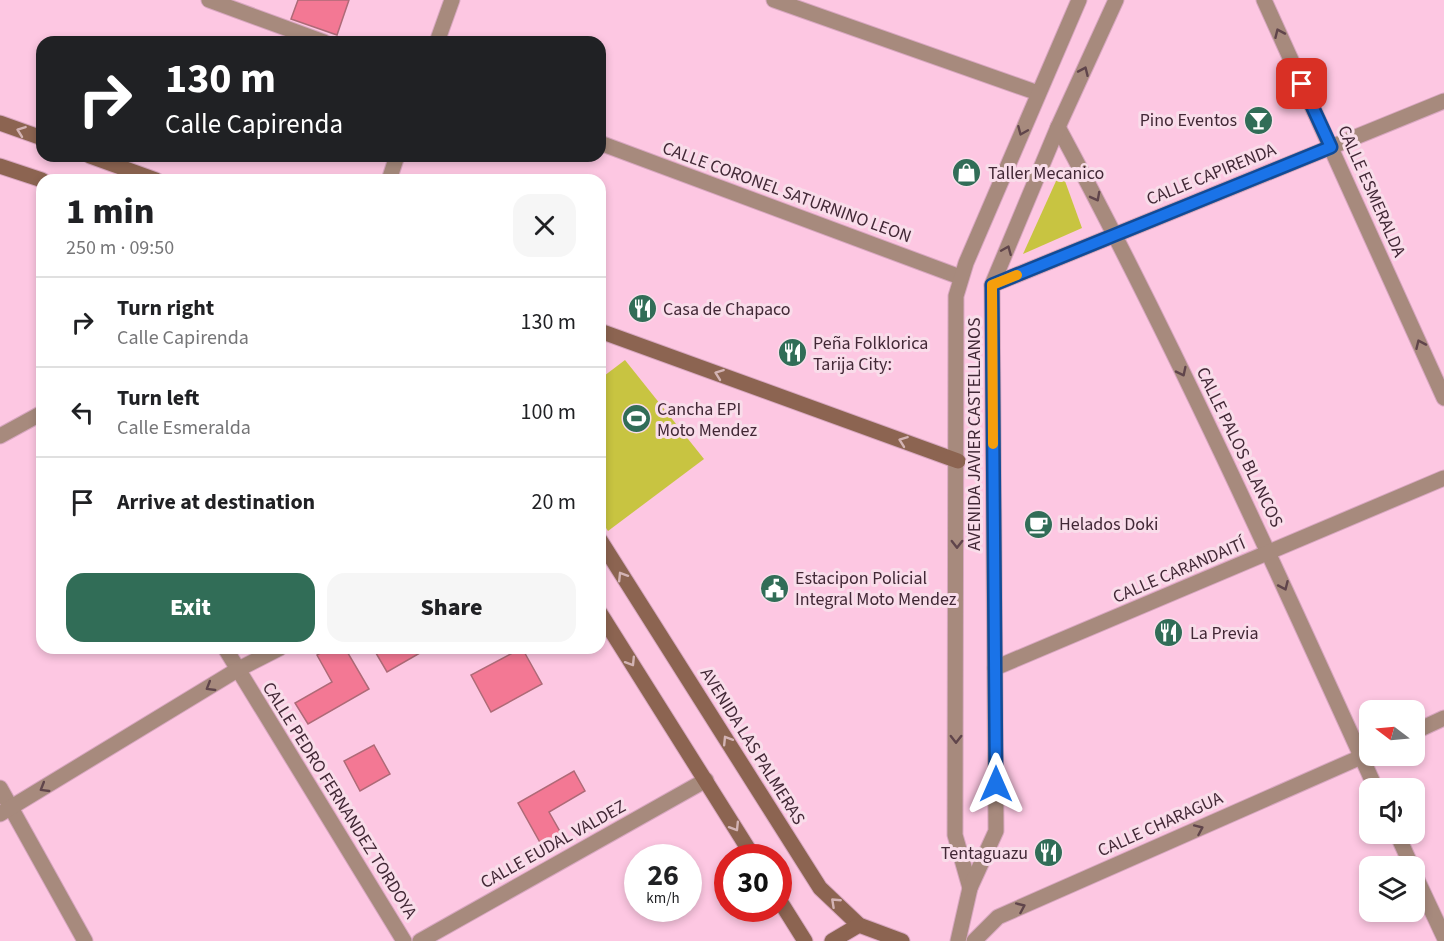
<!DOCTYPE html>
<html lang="en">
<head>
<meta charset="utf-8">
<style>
  body { margin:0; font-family:"Source Sans 3",sans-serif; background:#f6f6f6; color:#202124; height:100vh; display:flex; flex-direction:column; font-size:22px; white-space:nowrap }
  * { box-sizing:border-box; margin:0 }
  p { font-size:20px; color:#757577 }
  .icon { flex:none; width:33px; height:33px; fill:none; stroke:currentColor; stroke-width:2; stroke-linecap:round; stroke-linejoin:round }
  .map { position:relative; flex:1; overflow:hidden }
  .panel { position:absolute; left:36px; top:174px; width:570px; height:480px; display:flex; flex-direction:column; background:#fff; border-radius:18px; box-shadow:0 3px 9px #0003 }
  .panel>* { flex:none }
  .hud { position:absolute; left:36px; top:36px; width:570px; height:126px; border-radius:18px; box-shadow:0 3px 9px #0003; background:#202124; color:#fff; overflow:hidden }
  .needle { width:39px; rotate:286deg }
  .buttons { position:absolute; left:1359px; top:700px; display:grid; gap:12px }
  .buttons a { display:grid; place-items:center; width:66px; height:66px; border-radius:12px; background:#fff; box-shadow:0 3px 9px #0003; font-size:30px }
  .speed { position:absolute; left:624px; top:844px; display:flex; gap:12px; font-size:30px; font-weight:700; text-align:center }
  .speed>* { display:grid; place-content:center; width:78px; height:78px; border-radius:50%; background:#fff; box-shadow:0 3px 9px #0003; line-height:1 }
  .speed small { font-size:15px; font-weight:400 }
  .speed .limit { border:9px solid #d22; background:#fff; color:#111 }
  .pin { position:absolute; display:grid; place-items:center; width:51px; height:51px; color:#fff; margin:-26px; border-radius:12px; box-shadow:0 3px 9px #0006 }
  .me { position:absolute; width:66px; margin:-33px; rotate:0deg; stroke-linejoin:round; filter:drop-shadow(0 0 4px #0008) }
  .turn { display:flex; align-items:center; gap:21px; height:126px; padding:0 30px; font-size:27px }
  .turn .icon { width:78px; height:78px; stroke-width:2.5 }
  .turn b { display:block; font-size:42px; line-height:51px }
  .round { display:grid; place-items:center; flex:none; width:63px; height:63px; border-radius:18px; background:#f6f6f6 }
  .head { display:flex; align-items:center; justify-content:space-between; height:102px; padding:0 30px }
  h1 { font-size:36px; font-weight:800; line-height:45px }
  .cta { display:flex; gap:12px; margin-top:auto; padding:12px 30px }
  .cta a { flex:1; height:69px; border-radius:18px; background:#316d57; color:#fff; font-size:24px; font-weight:800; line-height:69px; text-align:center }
  .cta a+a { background:#f6f6f6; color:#202124 }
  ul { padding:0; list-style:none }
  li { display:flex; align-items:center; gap:18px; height:90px; padding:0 30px; border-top:2px solid #e0e0e0 }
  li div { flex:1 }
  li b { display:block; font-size:22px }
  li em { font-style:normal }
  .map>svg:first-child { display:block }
</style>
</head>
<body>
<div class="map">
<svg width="1444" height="941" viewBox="0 0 1444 941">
  <rect width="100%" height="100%" fill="#fdc7e2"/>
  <g fill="#c8c441">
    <path d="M1061,170L1082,228L1023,254Z"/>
    <path d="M625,360L704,459L608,531L600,519V379Z"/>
  </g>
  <g fill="#f37894" stroke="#ae6a77" stroke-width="1.5">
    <path d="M298,0H349L337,35L291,19Z"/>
    <path d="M329,648H345L369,689L308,724L295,703L332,682L317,655Z"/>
    <path d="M373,648H417L420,653L387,672Z"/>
    <path d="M522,648L542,684L491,712L471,675Z"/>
    <path d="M374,745L390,774L360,791L344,761Z"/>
    <path d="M574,771L585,791L549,812L562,835L542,846L518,803Z"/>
  </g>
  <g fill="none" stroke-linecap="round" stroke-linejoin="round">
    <defs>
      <g id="street">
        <path d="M209,0L324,42"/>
        <path d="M774,0L1038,93"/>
        <path d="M1264,0L1444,398"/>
        <path d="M437,42L452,0"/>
        <path d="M1058,127C1174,343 1275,566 1376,789"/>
        <path d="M600,143L960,277"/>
        <path d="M389,180L397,156"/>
        <path d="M992,285L1444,101"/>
        <path d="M0,436L42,413"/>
        <path d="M225,648L404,941"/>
        <path d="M995,668L1444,478"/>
        <path d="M1414,732L1444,718"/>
        <path d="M0,788L85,941"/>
        <path d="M0,814L237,670L280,648"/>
        <path d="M1397,834L1412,867"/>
        <path d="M1414,873L1444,937"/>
        <path d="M970,888L955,835L956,296L966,263L1079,0"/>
        <path d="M420,941L706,780"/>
        <path d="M958,941L970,888L996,831L992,285L1058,127L1116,0"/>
        <path d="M974,941L998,917L1370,753"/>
      </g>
      <g id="secondary">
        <path d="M0,123L42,138"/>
        <path d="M90,156L156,180"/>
        <path d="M0,166L42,180"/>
        <path d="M600,331L958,461"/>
        <path d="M600,540L820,888L859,925L902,941"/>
        <path d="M600,613L754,858"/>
        <path d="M778,898L805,941"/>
        <path d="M832,941L859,925"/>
      </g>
    </defs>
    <use href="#street" stroke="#d8a7c0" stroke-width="17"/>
    <use href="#secondary" stroke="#d8a7c0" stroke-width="17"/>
    <use href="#street" stroke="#a78a7d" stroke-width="15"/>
    <use href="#secondary" stroke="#8c6451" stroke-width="15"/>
  </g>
  <defs><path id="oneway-chevron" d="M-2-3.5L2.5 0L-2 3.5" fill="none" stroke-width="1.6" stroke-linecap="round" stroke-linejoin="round" transform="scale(1.5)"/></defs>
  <g stroke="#60454b">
    <use href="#oneway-chevron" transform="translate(1279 33) rotate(-114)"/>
    <use href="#oneway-chevron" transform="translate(1084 71) rotate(-66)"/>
    <use href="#oneway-chevron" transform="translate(1022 131) rotate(113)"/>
    <use href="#oneway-chevron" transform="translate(1096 197) rotate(62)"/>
    <use href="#oneway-chevron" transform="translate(1007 250) rotate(-67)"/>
    <use href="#oneway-chevron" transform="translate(1420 344) rotate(-114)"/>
    <use href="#oneway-chevron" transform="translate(1182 372) rotate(64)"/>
    <use href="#oneway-chevron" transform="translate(957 544) rotate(90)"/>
    <use href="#oneway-chevron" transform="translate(1284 586) rotate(66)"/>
    <use href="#oneway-chevron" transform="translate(210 687) rotate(149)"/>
    <use href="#oneway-chevron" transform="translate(956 739) rotate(90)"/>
    <use href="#oneway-chevron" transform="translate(44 788) rotate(149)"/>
    <use href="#oneway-chevron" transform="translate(1199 829) rotate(-24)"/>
    <use href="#oneway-chevron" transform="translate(1021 907) rotate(-24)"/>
  </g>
  <g stroke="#d3b3b4">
    <use href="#oneway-chevron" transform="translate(21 131) rotate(-160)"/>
    <use href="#oneway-chevron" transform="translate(719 374) rotate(-160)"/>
    <use href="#oneway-chevron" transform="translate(903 441) rotate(-160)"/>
    <use href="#oneway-chevron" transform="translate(622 576) rotate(-122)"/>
    <use href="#oneway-chevron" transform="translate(631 662) rotate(58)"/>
    <use href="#oneway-chevron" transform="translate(727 740) rotate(-122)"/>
    <use href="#oneway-chevron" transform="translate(735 827) rotate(58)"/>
    <use href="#oneway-chevron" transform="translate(835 902) rotate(-137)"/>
  </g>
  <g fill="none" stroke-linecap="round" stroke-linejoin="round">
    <defs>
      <path id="route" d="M996,784L992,285L1331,147L1302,84"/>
    </defs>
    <use href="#route" stroke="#114b97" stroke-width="15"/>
    <use href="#route" stroke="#1a73e8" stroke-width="10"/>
    <path stroke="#f59e0b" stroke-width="10" d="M993,444L992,285L1017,275"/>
  </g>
  <defs>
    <symbol id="bar-disc" viewBox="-11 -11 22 22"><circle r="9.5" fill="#316d57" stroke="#f9ddea"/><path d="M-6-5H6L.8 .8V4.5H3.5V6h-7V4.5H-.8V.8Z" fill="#fff"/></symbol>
    <symbol id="shop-disc" viewBox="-11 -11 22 22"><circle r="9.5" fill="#316d57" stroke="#f9ddea"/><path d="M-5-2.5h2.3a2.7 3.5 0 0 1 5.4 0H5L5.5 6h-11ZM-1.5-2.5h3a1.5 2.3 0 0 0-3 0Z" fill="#fff"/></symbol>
    <symbol id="restaurant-disc" viewBox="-11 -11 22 22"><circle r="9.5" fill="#316d57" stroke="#f9ddea"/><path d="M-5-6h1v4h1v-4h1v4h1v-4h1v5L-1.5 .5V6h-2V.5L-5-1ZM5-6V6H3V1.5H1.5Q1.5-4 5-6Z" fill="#fff"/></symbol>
    <symbol id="stadium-disc" viewBox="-11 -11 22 22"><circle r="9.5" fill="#316d57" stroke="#f9ddea"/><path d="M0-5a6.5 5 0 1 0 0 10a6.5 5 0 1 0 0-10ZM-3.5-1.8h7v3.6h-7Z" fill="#fff"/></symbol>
    <symbol id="cafe-disc" viewBox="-11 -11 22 22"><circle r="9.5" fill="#316d57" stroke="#f9ddea"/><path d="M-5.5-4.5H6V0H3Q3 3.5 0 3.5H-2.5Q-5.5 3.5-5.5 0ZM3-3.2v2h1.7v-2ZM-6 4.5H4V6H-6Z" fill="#fff"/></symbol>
    <symbol id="civic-disc" viewBox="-11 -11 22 22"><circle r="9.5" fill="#316d57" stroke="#f9ddea"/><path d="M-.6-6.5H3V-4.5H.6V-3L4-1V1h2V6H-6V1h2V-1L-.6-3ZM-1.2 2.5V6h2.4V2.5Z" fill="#fff"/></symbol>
  </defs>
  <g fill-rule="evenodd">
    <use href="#bar-disc" x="1242" y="104" width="33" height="33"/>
    <use href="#shop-disc" x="950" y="156" width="33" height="33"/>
    <use href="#restaurant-disc" x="626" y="292" width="33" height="33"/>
    <use href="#restaurant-disc" x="776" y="336" width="33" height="33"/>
    <use href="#stadium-disc" x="620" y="402" width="33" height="33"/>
    <use href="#cafe-disc" x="1022" y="508" width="33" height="33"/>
    <use href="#civic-disc" x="758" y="572" width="33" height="33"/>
    <use href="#restaurant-disc" x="1152" y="616" width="33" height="33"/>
    <use href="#restaurant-disc" x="1032" y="836" width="33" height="33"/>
  </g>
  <g text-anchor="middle" stroke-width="6" stroke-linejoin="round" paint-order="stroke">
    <g font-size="18" fill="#422836" stroke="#f9ddea" text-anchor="start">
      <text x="1237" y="126" text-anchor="end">Pino Eventos</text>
      <text x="988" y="179">Taller Mecanico</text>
      <text x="663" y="315">Casa de Chapaco</text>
      <text x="813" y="349">Peña Folklorica<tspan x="813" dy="21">Tarija City:</tspan></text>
      <text x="657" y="415">Cancha EPI<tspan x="657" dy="21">Moto Mendez</tspan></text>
      <text x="1059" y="530">Helados Doki</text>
      <text x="795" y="584">Estacipon Policial<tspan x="795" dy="21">Integral Moto Mendez</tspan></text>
      <text x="1190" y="639">La Previa</text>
      <text x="1028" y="859" text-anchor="end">Tentaguazu</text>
    </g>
    <g font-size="18" fill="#422836" stroke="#f9ddea">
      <text transform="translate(1211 174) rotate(-22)" y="6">CALLE CAPIRENDA</text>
      <text transform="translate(1372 191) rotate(66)" y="6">CALLE ESMERALDA</text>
      <text transform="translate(787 192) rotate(20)" y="6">CALLE CORONEL SATURNINO LEON</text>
      <text transform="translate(974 434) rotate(-90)" y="6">AVENIDA JAVIER CASTELLANOS</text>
      <text transform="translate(1240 447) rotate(64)" y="6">CALLE PALOS BLANCOS</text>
      <text transform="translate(1179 570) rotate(-23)" y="6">CALLE CARANDAITÍ</text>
      <text transform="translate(753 746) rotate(58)" y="6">AVENIDA LAS PALMERAS</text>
      <text transform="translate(340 800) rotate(58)" y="6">CALLE PEDRO FERNANDEZ TORDOYA</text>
      <text transform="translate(1160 824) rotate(-24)" y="6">CALLE CHARAGUA</text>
      <text transform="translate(553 844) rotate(-29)" y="6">CALLE EUDAL VALDEZ</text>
    </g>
  </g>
</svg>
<div class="buttons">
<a><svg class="needle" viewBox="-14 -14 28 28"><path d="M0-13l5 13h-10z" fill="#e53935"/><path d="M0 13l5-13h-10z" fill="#757577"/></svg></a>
<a><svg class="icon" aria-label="sound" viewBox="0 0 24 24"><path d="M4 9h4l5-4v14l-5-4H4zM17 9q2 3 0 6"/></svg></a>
<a><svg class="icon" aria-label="layers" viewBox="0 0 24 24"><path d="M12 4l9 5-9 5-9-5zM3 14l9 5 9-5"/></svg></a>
</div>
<div class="speed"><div>26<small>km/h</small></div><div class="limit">30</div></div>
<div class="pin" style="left:1302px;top:84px;background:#d93025"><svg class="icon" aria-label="arrive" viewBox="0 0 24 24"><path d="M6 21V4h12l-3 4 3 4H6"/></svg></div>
<svg class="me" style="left:996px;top:784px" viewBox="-20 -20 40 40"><path d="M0-17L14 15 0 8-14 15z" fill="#1a73e8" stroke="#fff" stroke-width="4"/></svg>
<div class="hud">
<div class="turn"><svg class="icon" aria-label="right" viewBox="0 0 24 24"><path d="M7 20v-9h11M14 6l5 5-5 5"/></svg><div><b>130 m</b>Calle Capirenda</div></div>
</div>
<section class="panel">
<div class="head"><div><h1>1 min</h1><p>250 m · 09:50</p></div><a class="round"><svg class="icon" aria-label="close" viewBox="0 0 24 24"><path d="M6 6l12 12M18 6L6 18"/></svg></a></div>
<ul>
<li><svg class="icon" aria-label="right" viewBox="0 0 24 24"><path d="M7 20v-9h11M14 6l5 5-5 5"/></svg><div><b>Turn right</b><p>Calle Capirenda</p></div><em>130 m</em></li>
<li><svg class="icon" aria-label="left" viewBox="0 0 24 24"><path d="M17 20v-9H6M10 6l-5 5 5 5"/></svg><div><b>Turn left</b><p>Calle Esmeralda</p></div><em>100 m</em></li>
<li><svg class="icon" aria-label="arrive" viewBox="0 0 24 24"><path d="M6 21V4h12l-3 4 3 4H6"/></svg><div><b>Arrive at destination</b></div><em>20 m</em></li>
</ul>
<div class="cta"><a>Exit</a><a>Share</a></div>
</section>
</div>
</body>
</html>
